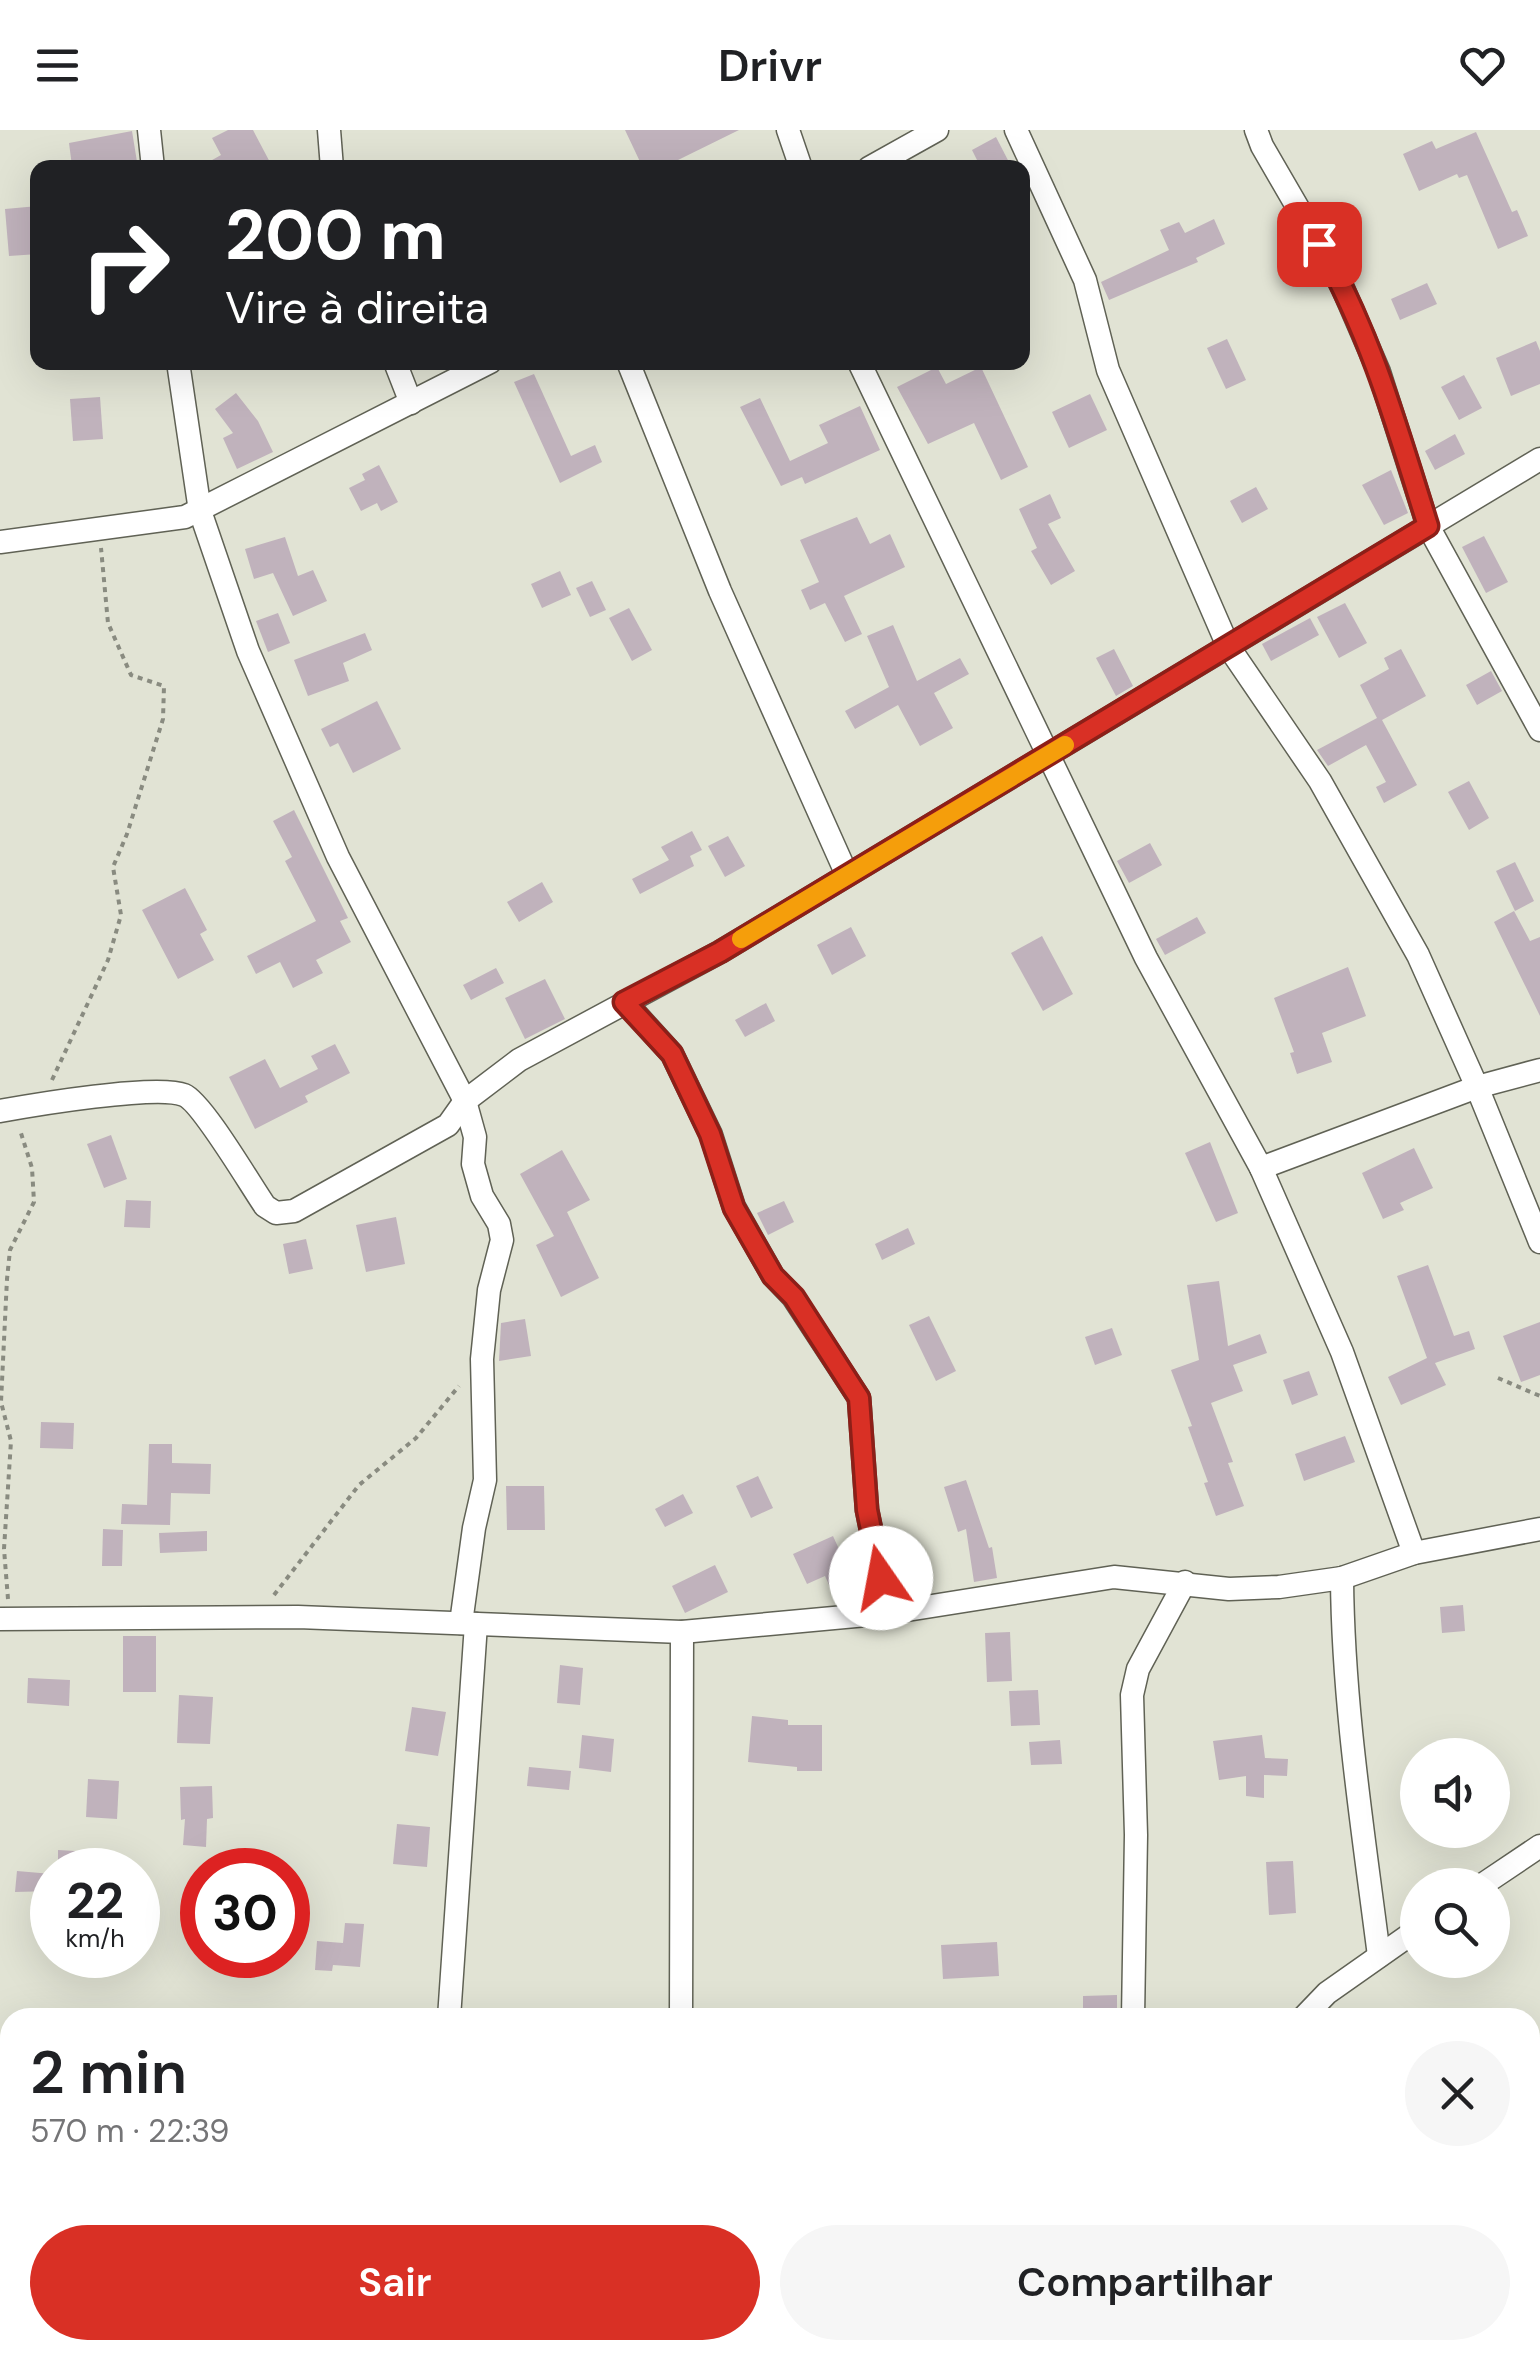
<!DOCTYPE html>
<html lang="pt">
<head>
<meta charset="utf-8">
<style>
  body { margin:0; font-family:"DM Sans",sans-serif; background:#f6f6f6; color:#202124; height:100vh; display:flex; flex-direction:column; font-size:38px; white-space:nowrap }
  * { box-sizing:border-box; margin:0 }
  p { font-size:32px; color:#757577 }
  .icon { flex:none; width:55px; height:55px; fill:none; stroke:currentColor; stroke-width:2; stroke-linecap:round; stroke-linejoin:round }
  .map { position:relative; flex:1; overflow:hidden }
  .side { position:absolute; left:0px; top:1878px; width:1540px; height:352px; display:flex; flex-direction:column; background:#fff; border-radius:30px 30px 0 0; box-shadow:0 10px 40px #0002 }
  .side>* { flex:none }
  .guide { position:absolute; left:30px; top:30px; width:1000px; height:210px; border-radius:20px; box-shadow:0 10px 40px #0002; background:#202124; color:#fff; overflow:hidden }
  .tools { position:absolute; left:1400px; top:1608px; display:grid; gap:20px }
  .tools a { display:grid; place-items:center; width:110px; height:110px; border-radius:50%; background:#fff; box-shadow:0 10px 40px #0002; font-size:50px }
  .speed { position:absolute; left:30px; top:1718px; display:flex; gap:20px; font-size:50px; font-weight:700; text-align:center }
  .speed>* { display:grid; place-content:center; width:130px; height:130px; border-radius:50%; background:#fff; box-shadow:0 10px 40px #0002; line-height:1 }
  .speed small { font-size:25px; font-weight:400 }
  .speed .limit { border:15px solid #d22; background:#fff; color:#111 }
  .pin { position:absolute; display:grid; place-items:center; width:85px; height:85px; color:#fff; margin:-42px; border-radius:20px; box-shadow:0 5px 15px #0006 }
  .me { position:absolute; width:110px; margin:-55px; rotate:348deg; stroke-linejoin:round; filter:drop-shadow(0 0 8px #0008) }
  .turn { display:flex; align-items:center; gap:35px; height:210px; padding:0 30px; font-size:45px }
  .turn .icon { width:130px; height:130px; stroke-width:2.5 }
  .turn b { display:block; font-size:70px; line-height:85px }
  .round { display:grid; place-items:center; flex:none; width:105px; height:105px; border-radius:52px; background:#f6f6f6 }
  .headline { display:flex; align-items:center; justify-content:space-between; height:170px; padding:0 30px }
  h1 { font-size:60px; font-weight:600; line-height:75px }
  .primary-button { display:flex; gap:20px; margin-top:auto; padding:20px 30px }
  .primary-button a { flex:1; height:115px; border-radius:60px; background:#d93025; color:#fff; font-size:40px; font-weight:600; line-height:115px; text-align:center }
  .primary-button a+a { background:#f6f6f6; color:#202124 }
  header { display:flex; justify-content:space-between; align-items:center; height:130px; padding:0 30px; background:#fff; font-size:45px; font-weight:600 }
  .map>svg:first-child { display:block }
</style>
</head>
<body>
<header><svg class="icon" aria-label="menu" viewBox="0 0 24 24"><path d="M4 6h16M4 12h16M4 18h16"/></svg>Drivr<svg class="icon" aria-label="heart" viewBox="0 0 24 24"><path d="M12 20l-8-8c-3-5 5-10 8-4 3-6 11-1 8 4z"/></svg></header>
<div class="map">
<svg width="1540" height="2229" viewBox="0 0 1540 2229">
  <rect width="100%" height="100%" fill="#e1e3d4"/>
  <g fill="#c0b2bc">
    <path d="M228,0H253L273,38H198L221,25L212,8Z"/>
    <path d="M625,0H739L676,31L679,38H643Z"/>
    <path d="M132,1L138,38H116L115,30L72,36L69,13Z"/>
    <path d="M1476,2L1512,82L1517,80L1528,106L1498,119L1467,45L1459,48L1457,44L1419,61L1403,24L1432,11L1436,19Z"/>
    <path d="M996,7L1012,38H981L972,20Z"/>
    <path d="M38,76V124L9,126L5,79Z"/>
    <path d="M1214,89L1225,114L1196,128L1198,132L1109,170L1101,152L1169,120L1160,100L1179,92L1185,103Z"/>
    <path d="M1427,153L1437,174L1400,190L1391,169Z"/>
    <path d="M1227,209L1246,250L1226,259L1207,218Z"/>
    <path d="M1536,211L1540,221V254L1511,266L1496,228Z"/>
    <path d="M937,237L946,254L981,237L1028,337L1001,350L974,293L928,314L897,257Z"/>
    <path d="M534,244L571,326L595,315L602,332L560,353L514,252Z"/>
    <path d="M1464,245L1482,278L1459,290L1441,257Z"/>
    <path d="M236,263L258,291L273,322L237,339L223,308L233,303L215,279Z"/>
    <path d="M1090,264L1107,300L1069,318L1052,282Z"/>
    <path d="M100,267L103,309L73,311L70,269Z"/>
    <path d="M760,268L790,331L828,313L819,295L860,276L880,320L805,354L802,347L781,356L740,277Z"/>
    <path d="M1455,304L1465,324L1435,340L1425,321Z"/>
    <path d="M379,335L398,372L381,381L377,373L361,381L349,358L365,350L362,344Z"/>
    <path d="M1391,340L1408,383L1384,395L1362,355Z"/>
    <path d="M1256,357L1268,379L1242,393L1230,371Z"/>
    <path d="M1050,364L1061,388L1048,394L1075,441L1051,455L1031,421L1037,418L1019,379Z"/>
    <path d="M857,387L870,414L890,404L905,437L844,466L862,504L845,512L825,473L810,480L801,460L819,452L800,410Z"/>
    <path d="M1484,406L1508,452L1486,463L1462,417Z"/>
    <path d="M285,407L298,446L313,440L327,471L293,486L273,443L254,449L245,419Z"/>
    <path d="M560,441L571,465L542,478L531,454Z"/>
    <path d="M592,451L606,480L590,487L576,458Z"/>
    <path d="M1345,473L1367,513L1339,528L1317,487Z"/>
    <path d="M629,478L652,520L632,531L609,488Z"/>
    <path d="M278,483L290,513L268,522L256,491Z"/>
    <path d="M1310,488L1319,505L1271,531L1262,514Z"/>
    <path d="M893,495L917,551L960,528L969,544L934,563L953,598L920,616L898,575L855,599L845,581L889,557L867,506Z"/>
    <path d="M365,503L372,520L343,533L349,551L308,566L294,530Z"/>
    <path d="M1114,519L1133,556L1116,566L1096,528Z"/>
    <path d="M1401,519L1426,566L1382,590L1417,655L1384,673L1376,657L1386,652L1366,615L1328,636L1317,620L1377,588L1360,555L1389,539L1384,528Z"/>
    <path d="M1491,541L1502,561L1477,575L1466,555Z"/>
    <path d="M377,571L401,619L353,643L338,613L330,617L321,599Z"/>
    <path d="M1469,651L1489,688L1469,700L1448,662Z"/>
    <path d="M294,680L348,788L340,791L351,812L316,830L323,843L293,858L280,832L256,844L247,826L316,791L285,731L292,727L273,691Z"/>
    <path d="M692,701L702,720L690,726L694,736L640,764L632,749L669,730L661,717Z"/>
    <path d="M728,706L745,736L725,747L708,716Z"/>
    <path d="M1150,713L1162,735L1129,753L1117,731Z"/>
    <path d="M1515,732L1534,771L1515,781L1496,741Z"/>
    <path d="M542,752L553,772L519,792L507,772Z"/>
    <path d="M185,758L207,800L200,804L214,830L178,849L142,780Z"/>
    <path d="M1514,781L1530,811L1540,807V886L1494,792Z"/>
    <path d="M1197,787L1206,803L1165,825L1156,809Z"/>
    <path d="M851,797L866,826L832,845L817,815Z"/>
    <path d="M1042,806L1073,864L1043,881L1011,823Z"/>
    <path d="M1348,837L1366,886L1322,903L1332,932L1297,944L1290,923L1294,922L1274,868Z"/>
    <path d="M496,838L504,853L471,870L463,855Z"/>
    <path d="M545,849L565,889L525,909L505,868Z"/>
    <path d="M766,873L775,891L745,907L735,890Z"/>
    <path d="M335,914L350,943L305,966L308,972L255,999L229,947L265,929L280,958L318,939L311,926Z"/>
    <path d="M111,1005L127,1049L104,1058L87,1014Z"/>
    <path d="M1210,1012L1238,1083L1216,1092L1185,1023Z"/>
    <path d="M1414,1018L1433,1058L1400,1073L1404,1080L1383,1089L1362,1043Z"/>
    <path d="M562,1020L590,1070L567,1082L599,1148L561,1167L536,1115L554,1106L520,1044Z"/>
    <path d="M126,1070L151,1071L150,1098L124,1097Z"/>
    <path d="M784,1071L794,1092L768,1105L757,1083Z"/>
    <path d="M396,1087L405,1134L366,1142L356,1095Z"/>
    <path d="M908,1098L915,1114L882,1130L875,1114Z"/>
    <path d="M306,1109L313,1139L289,1144L283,1114Z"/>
    <path d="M1428,1135L1454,1206L1469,1201L1475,1219L1435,1233L1446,1255L1401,1275L1388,1247L1427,1228L1397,1146Z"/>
    <path d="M1219,1151L1228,1216L1260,1204L1267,1223L1233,1235L1243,1261L1211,1273L1233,1332L1228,1333L1244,1376L1216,1386L1204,1353L1208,1352L1188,1297L1192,1296L1171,1240L1199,1230L1187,1155Z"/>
    <path d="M929,1186L956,1241L936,1251L909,1195Z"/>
    <path d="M525,1189L531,1226L499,1231L501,1193Z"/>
    <path d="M1540,1192V1245L1521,1252L1503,1206Z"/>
    <path d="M1112,1198L1122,1225L1095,1235L1085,1207Z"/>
    <path d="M1309,1241L1318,1265L1292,1275L1283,1250Z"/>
    <path d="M41,1292L74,1293L73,1319L40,1318Z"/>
    <path d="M1345,1306L1355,1332L1304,1351L1295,1324Z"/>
    <path d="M149,1314H172V1333L211,1334L210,1364L171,1363L170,1395L121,1394L122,1374L147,1375Z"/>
    <path d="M758,1346L773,1378L751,1388L736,1356Z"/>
    <path d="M966,1350L989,1418L992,1417L997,1448L974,1452L966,1399L958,1402L944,1357Z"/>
    <path d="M506,1356H544L545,1400H507Z"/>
    <path d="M683,1364L693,1383L665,1397L655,1379Z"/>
    <path d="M103,1399L123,1400L122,1436H102Z"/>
    <path d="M207,1401V1421L160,1423L159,1403Z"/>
    <path d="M833,1406L853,1450L831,1459L825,1446L807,1454L793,1424Z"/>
    <path d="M715,1435L728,1462L685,1483L672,1456Z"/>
    <path d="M1463,1475L1465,1501L1442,1503L1440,1477Z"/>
    <path d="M1010,1502L1012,1551L987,1552L985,1503Z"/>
    <rect x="123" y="1506" width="33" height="56"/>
    <path d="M560,1535L583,1538L580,1575L557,1573Z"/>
    <path d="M28,1548L70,1550L69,1576L27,1573Z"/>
    <path d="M1038,1560L1040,1595L1011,1596L1009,1561Z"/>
    <path d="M179,1565L213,1567L210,1614L177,1613Z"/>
    <path d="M412,1577L446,1582L438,1626L405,1621Z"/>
    <path d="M752,1586L788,1590V1595H822V1641H797V1637L748,1632Z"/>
    <path d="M582,1605L614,1609L611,1642L579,1638Z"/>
    <path d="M1262,1605L1265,1628L1288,1629L1287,1646L1264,1645V1668L1246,1666V1646L1219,1650L1213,1611Z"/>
    <path d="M1060,1610L1062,1634L1031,1635L1029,1612Z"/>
    <path d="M529,1637L571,1641L569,1660L527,1656Z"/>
    <path d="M88,1649L119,1651L117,1689L86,1687Z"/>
    <path d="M212,1656L213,1688L207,1689L206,1717L183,1715L185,1689L181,1690L180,1657Z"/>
    <path d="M397,1694L430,1697L427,1737L393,1734Z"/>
    <path d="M58,1720L109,1723L107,1740H58Z"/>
    <path d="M1293,1731L1296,1783L1269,1785L1266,1732Z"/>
    <path d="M17,1741L52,1744V1761L15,1762Z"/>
    <path d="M345,1793L364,1794L360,1837L333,1835L332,1841L315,1840L317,1811L343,1813Z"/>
    <path d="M997,1812L999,1846L943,1849L941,1815Z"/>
    <path d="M1117,1865V1885L1083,1886V1866Z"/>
  </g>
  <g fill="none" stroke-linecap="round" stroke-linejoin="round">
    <defs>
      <g id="minor">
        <path d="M149,0L153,38"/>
        <path d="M329,0L332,38"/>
        <path d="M788,0L801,38"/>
        <path d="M1016,0L1085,150L1108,240L1228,516L1320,651L1418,825L1477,957L1540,1112"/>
        <path d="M1256,0L1262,16L1338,147L1379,242L1428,396L1540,600"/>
        <path d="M869,38L937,0"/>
        <path d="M178,232L200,381L248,521L338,727L465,971L475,1007L473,1034L482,1066L499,1094L502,1110L489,1160L482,1229L485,1350L474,1398L461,1493"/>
        <path d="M395,232L411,273"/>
        <path d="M628,232L720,461L847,745"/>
        <path d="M859,232L1146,828L1261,1038L1342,1222L1414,1423"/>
        <path d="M0,412L185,387L490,232"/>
        <path d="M625,872L672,924L711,1005L734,1077L773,1146L793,1167L859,1268L867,1380L888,1483"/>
        <path d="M0,981C33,975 157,954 184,965C202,972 251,1056 265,1076L276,1083L294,1081L448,995L465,971L519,930L720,822L1540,329"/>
        <path d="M1261,1038L1477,957L1540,940"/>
        <path d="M1342,1448C1343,1575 1363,1700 1379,1826"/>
        <path d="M0,1489L298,1487L682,1502L888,1483L1114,1447L1229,1459L1279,1457L1342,1448L1414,1423L1540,1399"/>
        <path d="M1482,1755L1540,1716"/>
        <path d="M449,1888L476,1494"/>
        <path d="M681,1888L682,1502"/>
        <path d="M1133,1888L1136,1705L1132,1565L1138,1539L1185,1452"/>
        <path d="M1303,1888L1327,1863L1418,1799"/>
        <path d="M0,2052L10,2051"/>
        <path d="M1135,2220L1136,2229"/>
      </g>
    </defs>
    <use href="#minor" stroke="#606255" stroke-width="25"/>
    <g stroke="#898b80" stroke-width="4" stroke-dasharray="5 5" stroke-linecap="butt">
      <path d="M52,950L108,830L121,785L113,737L127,704L163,589L164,556L131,545L108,493L101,418"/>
      <path d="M1498,1248L1540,1266"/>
      <path d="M274,1465L359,1355L416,1308L459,1256"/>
      <path d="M8,1469L4,1419L11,1311L1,1272L7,1149L10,1120L34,1072L32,1038L20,1000"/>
      <path d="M924,2229L929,2220"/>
    </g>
    <use href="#minor" stroke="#fff" stroke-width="22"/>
  </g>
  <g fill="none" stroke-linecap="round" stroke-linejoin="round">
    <defs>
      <path id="route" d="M881,1448L867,1380L859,1268L794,1167L773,1146L734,1078L710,1004L672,924L624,872L720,822L1428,396C1398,300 1370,201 1319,114"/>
    </defs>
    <use href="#route" stroke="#8d1f18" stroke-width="25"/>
    <use href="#route" stroke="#d93025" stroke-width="18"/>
    <path stroke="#f59e0b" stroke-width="18" d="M741,809L1065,615"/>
  </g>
</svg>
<div class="tools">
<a><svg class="icon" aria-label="sound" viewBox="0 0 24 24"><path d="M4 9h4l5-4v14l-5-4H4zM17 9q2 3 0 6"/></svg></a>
<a><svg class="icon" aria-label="search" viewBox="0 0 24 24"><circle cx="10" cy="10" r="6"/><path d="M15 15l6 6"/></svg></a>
</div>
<div class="speed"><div>22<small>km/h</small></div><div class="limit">30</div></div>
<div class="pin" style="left:1319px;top:114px;background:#d93025"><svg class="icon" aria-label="arrive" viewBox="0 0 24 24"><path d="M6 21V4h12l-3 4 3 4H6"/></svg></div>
<svg class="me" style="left:881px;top:1448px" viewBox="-20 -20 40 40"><circle r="19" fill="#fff"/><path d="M0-13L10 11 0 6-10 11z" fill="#d93025"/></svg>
<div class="guide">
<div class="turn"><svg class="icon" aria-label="right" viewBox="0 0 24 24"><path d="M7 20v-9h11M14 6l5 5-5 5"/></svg><div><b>200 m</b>Vire à direita</div></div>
</div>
<section class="side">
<div class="headline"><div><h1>2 min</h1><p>570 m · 22:39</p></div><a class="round"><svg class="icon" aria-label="close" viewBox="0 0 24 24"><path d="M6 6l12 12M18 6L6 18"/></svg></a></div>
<div class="primary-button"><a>Sair</a><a>Compartilhar</a></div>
</section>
</div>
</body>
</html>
